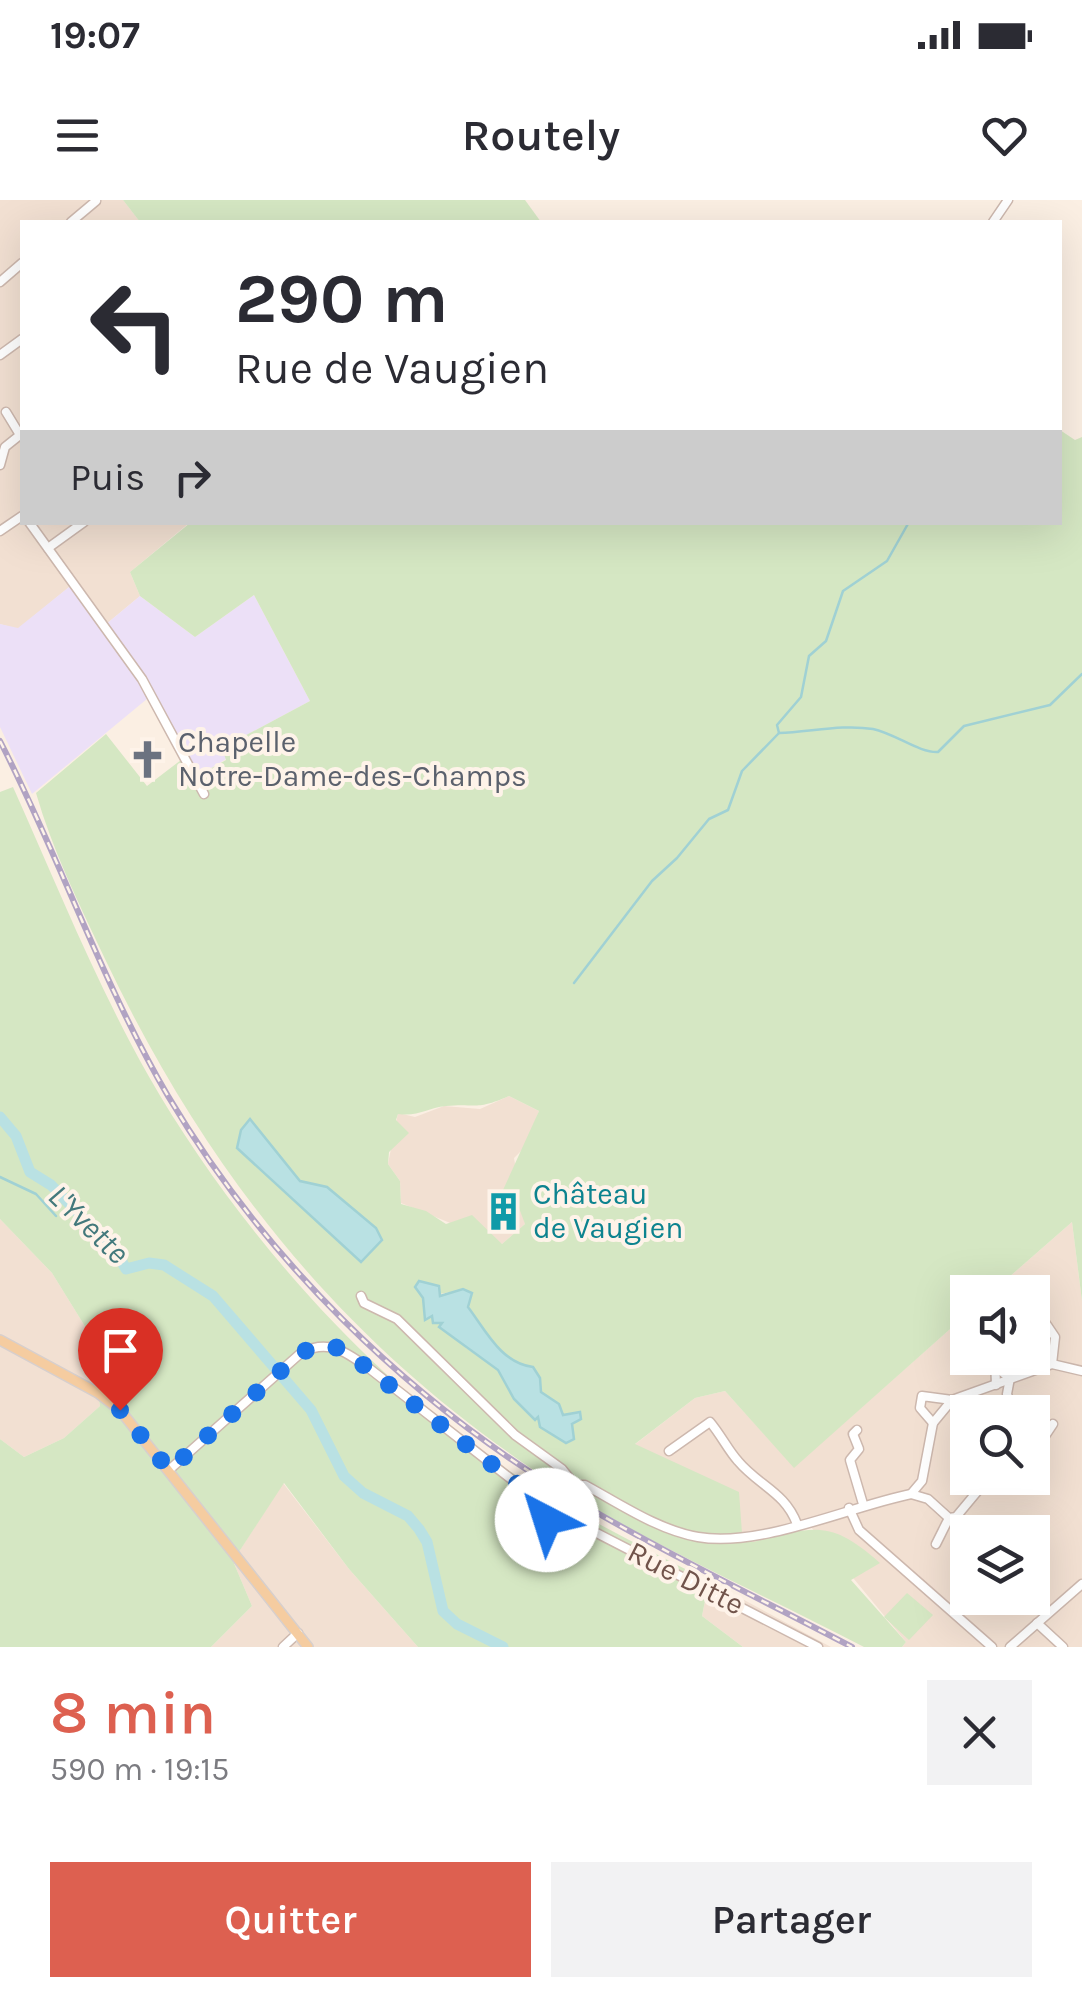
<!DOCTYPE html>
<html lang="fr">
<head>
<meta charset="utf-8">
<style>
  body { margin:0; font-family:Karla,sans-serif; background:#f2f2f3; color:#2b2b33; height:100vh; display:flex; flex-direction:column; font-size:38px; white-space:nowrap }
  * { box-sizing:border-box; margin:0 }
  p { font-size:32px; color:#7c7c81 }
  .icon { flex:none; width:55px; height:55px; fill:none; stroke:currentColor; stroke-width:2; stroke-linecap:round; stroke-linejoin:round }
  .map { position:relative; height:1447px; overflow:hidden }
  .details { display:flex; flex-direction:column; background:#fff; flex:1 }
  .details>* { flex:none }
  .guide { position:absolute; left:20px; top:20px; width:1042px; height:305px; border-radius:0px; box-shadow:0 10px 40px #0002; background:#fff; color:#2b2b33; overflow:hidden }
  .controls { position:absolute; left:950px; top:1075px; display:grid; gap:20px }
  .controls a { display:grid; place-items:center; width:100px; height:100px; border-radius:0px; background:#fff; box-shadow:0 10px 40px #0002; font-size:50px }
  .pin { position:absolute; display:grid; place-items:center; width:85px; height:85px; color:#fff; margin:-102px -42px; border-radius:50% 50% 50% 0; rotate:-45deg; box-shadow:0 0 10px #0007 }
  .pin .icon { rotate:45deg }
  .me { position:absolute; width:110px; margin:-55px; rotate:320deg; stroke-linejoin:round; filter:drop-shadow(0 0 8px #0008) }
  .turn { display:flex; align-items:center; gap:35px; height:210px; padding:0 50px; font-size:45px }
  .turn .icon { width:130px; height:130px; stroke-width:2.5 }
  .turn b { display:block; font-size:70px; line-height:85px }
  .then { display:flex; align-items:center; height:95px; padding:0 50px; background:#0003; gap:20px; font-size:38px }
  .round { display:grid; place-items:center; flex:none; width:105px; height:105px; border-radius:0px; background:#f2f2f3 }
  .summary { display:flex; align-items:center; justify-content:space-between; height:170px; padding:0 50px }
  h1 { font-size:60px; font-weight:600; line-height:75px; color:#dd6050 }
  .button { display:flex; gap:20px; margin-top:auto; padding:20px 50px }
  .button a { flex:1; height:115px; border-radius:0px; background:#dd6050; color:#fff; font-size:40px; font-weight:600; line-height:115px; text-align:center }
  .button a+a { background:#f2f2f3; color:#2b2b33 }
  .status { display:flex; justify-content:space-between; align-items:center; height:70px; padding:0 50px; background:#fff; direction:ltr }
  .status svg { height:28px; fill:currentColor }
  header { display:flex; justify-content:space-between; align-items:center; height:130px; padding:0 50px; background:#fff; font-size:45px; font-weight:600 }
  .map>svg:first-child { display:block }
</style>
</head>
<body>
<div class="status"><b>19:07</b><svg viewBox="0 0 49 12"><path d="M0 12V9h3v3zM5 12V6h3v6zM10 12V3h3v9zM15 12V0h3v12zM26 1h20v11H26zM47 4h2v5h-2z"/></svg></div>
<header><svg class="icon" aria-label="menu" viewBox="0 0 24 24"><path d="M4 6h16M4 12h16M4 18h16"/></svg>Routely<svg class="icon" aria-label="heart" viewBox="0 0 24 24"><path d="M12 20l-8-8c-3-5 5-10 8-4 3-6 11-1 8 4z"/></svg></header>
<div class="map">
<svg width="1082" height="1447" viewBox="0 0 1082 1447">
  <rect width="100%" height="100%" fill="#fbefe3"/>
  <g fill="#f2e0d2" fill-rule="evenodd">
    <path d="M0,0H123L140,22H22V322L189,323L130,372L140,396L105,425L74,383L18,429L0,424Z"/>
    <path d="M509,896L539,911L527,945L514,958L525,1024L502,1044L401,1003L400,981L388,964L398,913L415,917L444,906L480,909Z"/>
    <path d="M0,1019L52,1073L86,1128L100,1206L64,1238L24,1257L0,1239Z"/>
    <path d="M1072,1022L1082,1101V1447H902L906,1442L811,1327L753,1342L634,1245L695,1198L725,1191L794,1267L967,1114L968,1158H1032V1092H992ZM968,1212H1032V1278H968ZM968,1332H1032V1398H968Z"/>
    <path d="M283,1283L349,1369L418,1447H211L252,1406L233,1361Z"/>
    <path d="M709,1381L831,1447H743L702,1416Z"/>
  </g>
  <path fill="#ece0f7" d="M74,383L105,425L140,396L195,437L254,395L310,501L222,548L226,559L198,576L153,494L32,594L0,527V424L18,428Z"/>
  <g fill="#d5e7c3" fill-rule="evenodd">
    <path d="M123,0H525L541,22H140Z"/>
    <path d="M1060,230L1075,240L1082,237V1101L1072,1022L992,1092H968L967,1114L794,1268L725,1191L695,1198L635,1244L739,1292L742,1333L753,1342C814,1326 831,1319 880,1363L851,1380L906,1442L902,1447H864C769,1397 659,1349 569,1293C356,1159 212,984 105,759C79,704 52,649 36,593L106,534L147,586L181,560L194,578L226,560L222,548L310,501L254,395L195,437L140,396L130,372L190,323L1060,322ZM509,896L539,911L503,990L519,1008L525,1024L502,1044L472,1015L446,1024L426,1011L401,1004L400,981L388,964L389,952L409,933L396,920L398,914C418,917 427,908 446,906C477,903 475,911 509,896ZM250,919L300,981L327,987L376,1028L382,1041L362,1062L332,1034ZM462,1090C475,1127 509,1164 539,1190C551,1201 567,1215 572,1232L514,1199L498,1170L466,1148L433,1115L426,1119L423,1097Z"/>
    <path d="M13,587C56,683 96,783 148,875C229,1017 356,1165 490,1258C560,1306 634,1343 709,1381L702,1416L743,1447H418L349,1369L284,1283L233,1361L252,1406L211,1447H0V1239L24,1257L64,1238L100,1206L86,1128L52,1073L0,1019V592Z"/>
    <path d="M907,1393L933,1415L909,1440L884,1417Z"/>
  </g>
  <g fill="#b9e1e3" stroke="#a0d1d4" stroke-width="2.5">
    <path d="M250,919L300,981L327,987L376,1028L382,1040L361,1062L237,948L241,930Z"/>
    <path d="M419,1081L439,1086L440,1096L463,1089L472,1093L468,1107C486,1131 501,1163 533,1167L540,1178L541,1192L559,1204L563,1215L580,1212L581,1219L572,1224L574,1239L566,1243L540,1227L538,1217L535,1220L514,1199L498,1170L439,1127L442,1123H433L432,1116L425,1120L423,1098L415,1087Z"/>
  </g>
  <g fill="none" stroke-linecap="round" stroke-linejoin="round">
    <g stroke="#a0d1d4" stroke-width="2.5">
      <path d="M779,533L777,525L801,497L809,456L826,441L843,391L887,361L909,322"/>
      <path d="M574,783L652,681L677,658L709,619L728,610L742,571L779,533C810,532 843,524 873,529C896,534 919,553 938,552L964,526L1050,505L1082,474"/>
      <path d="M0,977L36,994L56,1016"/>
    </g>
    <path stroke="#b9e1e3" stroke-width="11" d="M0,917L16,936L30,972L51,985L117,1053L126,1069L149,1063L164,1065L213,1096L311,1210L344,1276L363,1293L408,1316L419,1329L427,1342L443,1411L457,1424L503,1447"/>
    <defs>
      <g id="minor">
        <path d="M71,22L96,1"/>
        <path d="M993,22L1008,0"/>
        <path d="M0,82L22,63"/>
        <path d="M0,155L22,139"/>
        <path d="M0,265L5,247L20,235L6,212"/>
        <path d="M29,322L142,479L204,594"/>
        <path d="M0,331L22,316"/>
        <path d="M48,348L84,322"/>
        <path d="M361,1096L364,1103L397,1119L515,1235L562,1269L575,1285"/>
        <path d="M1032,1101L1042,1092"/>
        <path d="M1032,1103L1055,1137L1052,1164"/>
        <path d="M995,1158L996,1185"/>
        <path d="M998,1169L1010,1178L1007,1194L1013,1212"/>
        <path d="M933,1223L920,1208L922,1196L952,1200"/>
        <path d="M857,1230L853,1234L859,1249L850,1260L863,1304"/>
        <path d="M1032,1241L1039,1245L1053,1224"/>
        <path d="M669,1251L710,1222C721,1235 728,1250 738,1261C759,1286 785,1292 797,1324"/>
        <path d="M169,1270L302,1152C330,1139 346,1152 370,1169L520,1286L542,1311"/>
        <path d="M575,1285H585C620,1304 658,1330 698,1337C760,1348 848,1307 911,1294L922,1281L933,1223L952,1200L1052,1164L1082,1171"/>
        <path d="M911,1294L928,1299L949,1318L956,1317L981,1287L995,1284"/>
        <path d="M849,1308L859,1330L992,1447"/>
        <circle cx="546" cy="1314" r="5.5"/>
        <path d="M549,1310L575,1285"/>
        <path d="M550,1318L585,1327L818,1447"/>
        <path d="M936,1344L949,1318"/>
        <path d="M1037,1423L1063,1447"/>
        <path d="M283,1447L298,1433"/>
        <path d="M1010,1447L1082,1384"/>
      </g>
      <path id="major" d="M0,1140L98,1193L120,1210L308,1447"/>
    </defs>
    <use href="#minor" stroke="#cdb8ae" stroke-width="11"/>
    <use href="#major" stroke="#d7cfcd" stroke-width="12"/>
    <use href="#minor" stroke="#fff" stroke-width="8"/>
    <use href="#major" stroke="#f5cca0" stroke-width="9"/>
    <defs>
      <path id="rail" d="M0,541C60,658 102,783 168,896C264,1058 405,1197 565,1294C658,1350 757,1397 852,1447"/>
    </defs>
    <use href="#rail" stroke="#b1a3c3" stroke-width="6"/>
    <use href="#rail" stroke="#fef3e9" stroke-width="2.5" stroke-dasharray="8" stroke-linecap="butt"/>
  </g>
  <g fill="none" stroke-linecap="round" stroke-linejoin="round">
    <path stroke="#1a73e8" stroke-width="18" stroke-dasharray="0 32.4" d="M120,1210L169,1270L302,1152L325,1144L344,1150L520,1286L547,1320"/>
  </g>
  <defs>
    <symbol id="church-bare" viewBox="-9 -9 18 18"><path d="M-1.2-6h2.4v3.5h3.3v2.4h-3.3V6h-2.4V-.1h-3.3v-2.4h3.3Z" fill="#6b7280" stroke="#fef3e9" stroke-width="2.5" paint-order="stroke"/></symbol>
    <symbol id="building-bare" viewBox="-9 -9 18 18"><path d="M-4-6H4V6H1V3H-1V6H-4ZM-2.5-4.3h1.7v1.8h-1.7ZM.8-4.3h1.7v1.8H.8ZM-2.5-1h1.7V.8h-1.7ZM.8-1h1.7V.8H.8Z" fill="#0f9aa8" stroke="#fef3e9" stroke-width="2.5" paint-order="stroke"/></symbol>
  </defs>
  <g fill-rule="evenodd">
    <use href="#church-bare" x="120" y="532" width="55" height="55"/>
    <use href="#building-bare" x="476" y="984" width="55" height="55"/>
  </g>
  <g text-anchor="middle" stroke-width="8" stroke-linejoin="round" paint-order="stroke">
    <g font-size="30" fill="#5b616d" stroke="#fef3e9" text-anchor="start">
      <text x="178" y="552">Chapelle<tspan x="178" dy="34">Notre-Dame-des-Champs</tspan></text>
    </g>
    <g font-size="30" fill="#0d838f" stroke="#fef3e9" text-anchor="start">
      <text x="533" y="1004">Château<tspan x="533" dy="34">de Vaugien</tspan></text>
    </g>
    <g font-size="30" fill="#71544b" stroke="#fef3e9">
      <text transform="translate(686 1378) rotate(27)" y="10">Rue Ditte</text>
    </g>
    <g font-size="32" font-style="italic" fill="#43797c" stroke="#fef3e9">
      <text transform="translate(89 1024) rotate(44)" y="11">L'Yvette</text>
    </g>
  </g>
</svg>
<div class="controls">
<a><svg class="icon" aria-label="sound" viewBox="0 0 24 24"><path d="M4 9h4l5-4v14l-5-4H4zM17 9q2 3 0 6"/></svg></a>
<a><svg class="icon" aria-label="search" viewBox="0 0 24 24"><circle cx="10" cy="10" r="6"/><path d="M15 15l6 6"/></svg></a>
<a><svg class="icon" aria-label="layers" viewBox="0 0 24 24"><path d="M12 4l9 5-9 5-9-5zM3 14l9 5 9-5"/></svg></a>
</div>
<div class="pin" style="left:120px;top:1210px;background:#d93025"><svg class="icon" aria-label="arrive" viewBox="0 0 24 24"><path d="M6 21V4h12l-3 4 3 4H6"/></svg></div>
<svg class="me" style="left:547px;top:1320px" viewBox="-20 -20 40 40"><circle r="19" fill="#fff"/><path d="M0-13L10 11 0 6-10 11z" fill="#1a73e8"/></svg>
<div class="guide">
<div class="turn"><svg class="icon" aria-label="left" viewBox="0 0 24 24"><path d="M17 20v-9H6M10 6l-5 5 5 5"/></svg><div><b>290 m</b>Rue de Vaugien</div></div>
<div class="then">Puis<svg class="icon" aria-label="right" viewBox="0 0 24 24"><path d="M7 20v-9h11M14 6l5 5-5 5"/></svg></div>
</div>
</div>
<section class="details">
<div class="summary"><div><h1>8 min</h1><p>590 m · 19:15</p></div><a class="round"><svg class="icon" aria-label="close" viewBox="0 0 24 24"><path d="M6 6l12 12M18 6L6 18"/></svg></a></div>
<div class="button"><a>Quitter</a><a>Partager</a></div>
</section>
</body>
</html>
